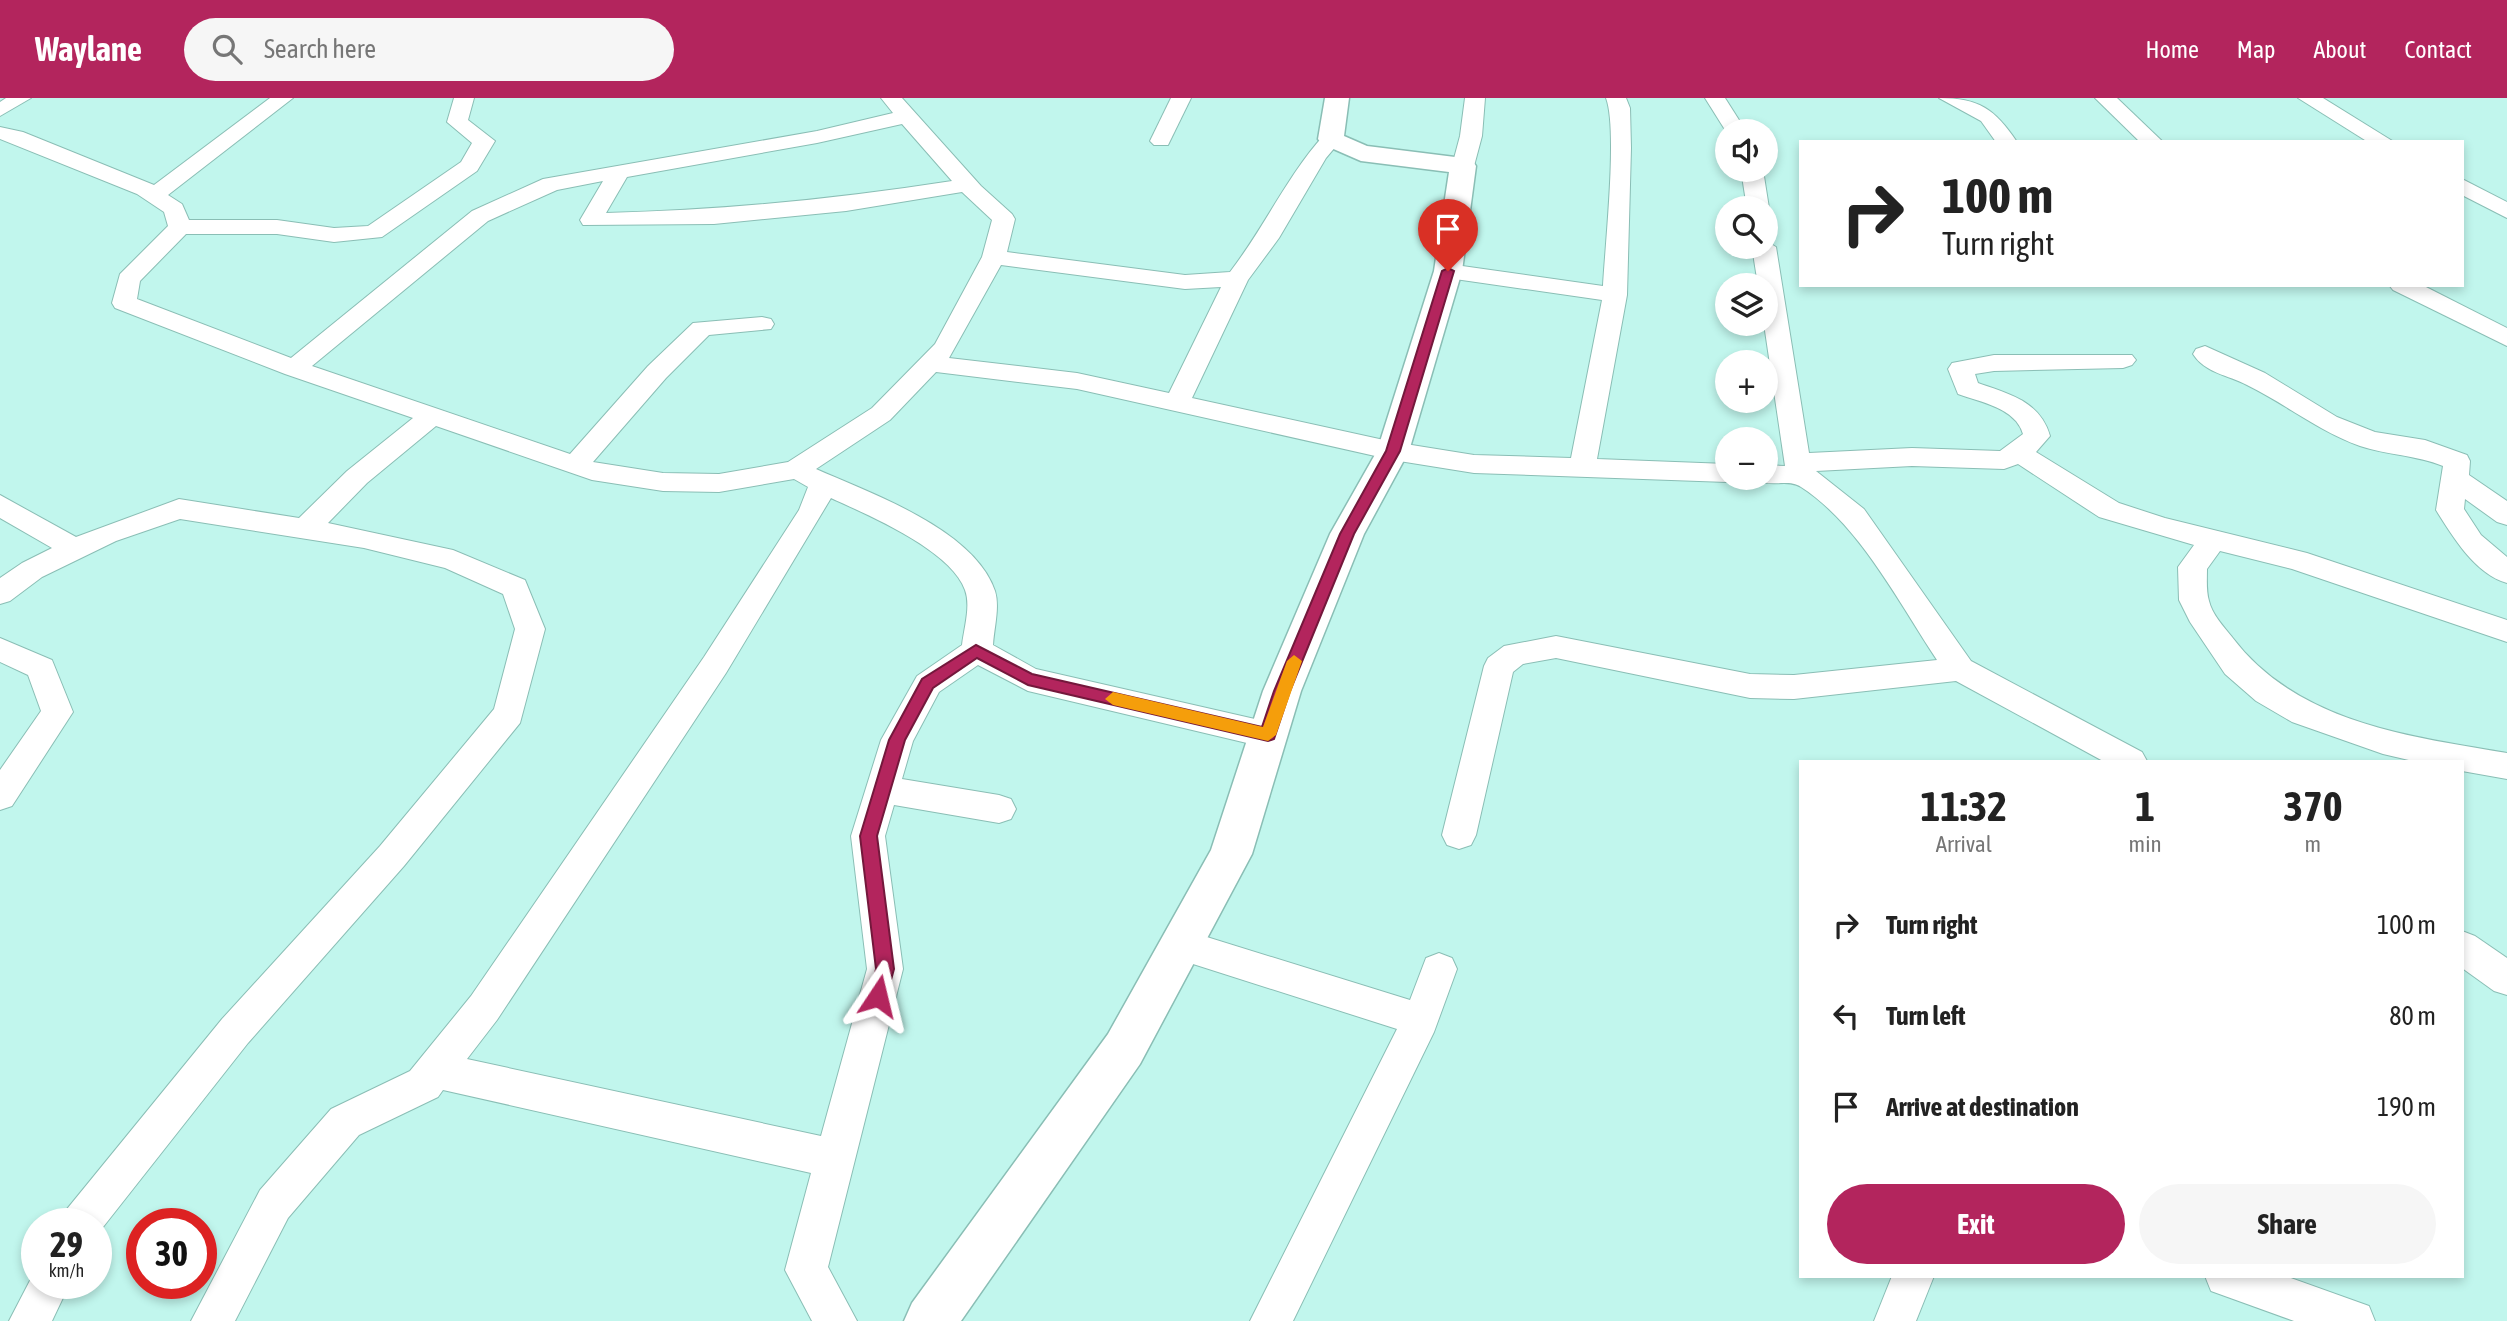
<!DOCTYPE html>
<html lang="en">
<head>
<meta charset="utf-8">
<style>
  body { margin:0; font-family:"Asap Condensed",sans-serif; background:#f6f6f6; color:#222; height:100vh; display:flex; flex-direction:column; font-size:26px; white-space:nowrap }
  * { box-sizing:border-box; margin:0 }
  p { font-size:23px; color:#767676 }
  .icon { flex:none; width:38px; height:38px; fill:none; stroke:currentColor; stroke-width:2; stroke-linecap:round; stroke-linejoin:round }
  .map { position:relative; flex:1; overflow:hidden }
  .details { position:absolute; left:1799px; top:662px; width:665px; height:518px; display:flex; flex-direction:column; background:#fff; border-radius:0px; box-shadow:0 4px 10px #0003 }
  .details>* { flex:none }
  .hud { position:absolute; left:1799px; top:42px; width:665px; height:147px; border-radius:0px; box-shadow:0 4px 10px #0003; background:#fff; color:#222; overflow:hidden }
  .buttons { position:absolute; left:1715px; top:21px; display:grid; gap:14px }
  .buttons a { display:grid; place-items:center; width:63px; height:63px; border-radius:50%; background:#fff; box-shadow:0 4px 10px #0003; font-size:35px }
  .speed { position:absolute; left:21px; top:1110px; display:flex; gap:14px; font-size:35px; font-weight:700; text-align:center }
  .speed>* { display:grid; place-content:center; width:91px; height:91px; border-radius:50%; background:#fff; box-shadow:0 4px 10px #0003; line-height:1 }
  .speed small { font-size:18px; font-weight:400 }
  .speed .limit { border:10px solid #d22; background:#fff; color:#111 }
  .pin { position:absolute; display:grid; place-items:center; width:60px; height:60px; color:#fff; margin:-72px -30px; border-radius:50% 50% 50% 0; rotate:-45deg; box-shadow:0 0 7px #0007 }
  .pin .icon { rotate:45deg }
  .me { position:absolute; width:77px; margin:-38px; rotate:10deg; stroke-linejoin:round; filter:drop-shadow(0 0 5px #0008) }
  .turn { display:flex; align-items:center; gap:24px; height:147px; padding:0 28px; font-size:32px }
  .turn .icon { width:91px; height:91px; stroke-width:2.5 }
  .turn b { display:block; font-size:49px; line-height:60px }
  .eta { display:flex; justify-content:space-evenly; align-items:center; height:119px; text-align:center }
  .eta b { font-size:42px; font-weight:700; line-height:49px }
  .action { display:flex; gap:14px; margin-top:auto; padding:14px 28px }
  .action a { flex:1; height:80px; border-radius:42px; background:#b3255d; color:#fff; font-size:28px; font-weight:700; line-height:80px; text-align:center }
  .action a+a { background:#f6f6f6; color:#222 }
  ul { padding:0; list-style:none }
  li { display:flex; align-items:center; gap:21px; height:91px; padding:0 28px }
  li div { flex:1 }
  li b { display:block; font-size:26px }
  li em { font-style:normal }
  header { display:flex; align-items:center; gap:42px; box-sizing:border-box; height:98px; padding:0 35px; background:#b3255d; color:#fff }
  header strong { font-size:33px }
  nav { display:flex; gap:38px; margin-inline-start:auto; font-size:24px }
  .search { width:490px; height:63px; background:#f6f6f6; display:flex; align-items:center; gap:18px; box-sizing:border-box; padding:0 24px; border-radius:38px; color:#767676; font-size:26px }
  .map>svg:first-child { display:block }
</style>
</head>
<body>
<header>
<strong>Waylane</strong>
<div class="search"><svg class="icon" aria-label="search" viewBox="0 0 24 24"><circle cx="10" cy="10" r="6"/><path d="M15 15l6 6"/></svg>Search here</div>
<nav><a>Home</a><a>Map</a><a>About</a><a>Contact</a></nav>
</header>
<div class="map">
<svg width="2507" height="1223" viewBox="0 0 2507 1223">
  <rect width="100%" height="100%" fill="#c1f6ed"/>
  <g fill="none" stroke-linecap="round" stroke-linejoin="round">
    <defs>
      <g id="street">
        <path d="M6,0H31L0,18V4Z"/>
        <path d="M270,0H293L168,97L182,106L189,122H277L334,130L368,128L461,64L472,45L447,24L454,0H474L468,22L495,43L477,73L382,139L334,144L277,136H186L140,183L137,201L291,260L472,113L543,81L817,33L893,15L881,0H902L981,88L1012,116L1015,121L1007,154L1185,177L1230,174C1264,130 1287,78 1324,37H1338L1342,41L1326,60L1279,140L1248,182L1192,300L1393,344L1474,357L1571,360L1602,202L1448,180L1440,178L1436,173L1440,168L1448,166L1603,188C1605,148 1618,31 1606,0H1626L1630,10L1631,50L1627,197L1597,361L1727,366V380H1738L1727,384L1474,375L1393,362L1077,291L936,274L890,322L816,371C870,395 974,431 995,493C1000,509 994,530 993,547L1036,571L1268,624L1279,628L1284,637L1279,646L1268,650L1028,593L978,567L939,594L913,643L902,681L999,697L1011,701L1016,711L1011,721L999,725L894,707L885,738L903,871L828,1169L857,1223H812L785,1172L811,1075L443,992L438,999L359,1037L288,1120L235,1223H191L260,1092L331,1011L410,973L471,898L704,559L799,412L808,389L794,381L719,394L663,393L592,382L436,328L367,385L328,425L453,452L525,482L545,531L520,625L404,768L248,945L96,1138V1125H61L67,1111L222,921L380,748L494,611L515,531L503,496L445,470L364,450L180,421L116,443L42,479L10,503L0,506V480L22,465L52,450L0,420V397L76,439L179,401L299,420L347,373L413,320L285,276L115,210L112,205L120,176L168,128L164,114L137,96L0,41V29L23,34L154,87ZM902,26L952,83C837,101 723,112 606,115L627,79L817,45ZM603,83L580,122L583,127L714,126L846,113L962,94L992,122L982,159L935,246L872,310L788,364L719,376L663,375L593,364L666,280L709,237L771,231L774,226L771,221L762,219L693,225L648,268L570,356L312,268L488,123L557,92ZM1001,167L1185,191L1221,189L1169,295L1077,275L949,260ZM831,400C868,417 951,452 965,492C971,508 964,530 962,547L917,578L881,642L851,738L867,871L821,1038L467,961L497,922L726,575Z"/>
        <path d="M1171,0H1191L1168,47H1154L1150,43Z"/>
        <path d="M1465,0H1485L1482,38L1474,68L1463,74L1452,68L1460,38Z"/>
        <path d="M1705,0H1725L1746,33L1727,35Z"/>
        <path d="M1939,0C1979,0 1995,11 2017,44H1996L1981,23Z"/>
        <path d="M2095,0H2117L2163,44H2140Z"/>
        <path d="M2298,0H2323L2394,44H2368Z"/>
        <path d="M1741,72H1763L1769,110L1766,115V110H1747Z"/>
        <path d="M2462,81L2507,104V120L2462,97Z"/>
        <path d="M1766,143L1776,149L1809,355L1912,350L2000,353L2023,336C2016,310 1980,304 1958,296L1948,271L1952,265L1994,257H2132L2136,262L2132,267L2123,270L1994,273L1975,276L1978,285C2009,296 2040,303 2050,338L2036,354L2119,405L2165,420L2307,455L2507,522V544L2292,471L2220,453L2207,471C2207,481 2206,493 2209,503C2212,516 2223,528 2232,539C2297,625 2408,638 2507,655V681L2462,673V663H2413L2383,656L2292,624L2256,603L2225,576L2190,524L2179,502L2178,469L2194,447L2099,419L2018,366L2004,371L1912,368L1816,373L1864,411L1971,563L2142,654L2147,663H2103L1956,583L1794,601L1750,600L1556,560L1523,566L1513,574L1476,737L1471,747L1459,751L1447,747L1442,737L1484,568L1488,560L1504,548L1556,538L1750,576L1794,577L1937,562C1899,505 1859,426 1801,389C1788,380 1767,391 1755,380H1766V367L1785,368L1764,226L1766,187H1758L1752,149H1766Z"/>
        <path d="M2389,187H2422L2507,230V248L2393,192Z"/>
        <path d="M2205,248L2265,275L2337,319L2375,334L2425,342L2467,357L2470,363L2469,377L2507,403V427L2497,424L2465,401L2464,411L2481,437L2507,459V485C2475,476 2453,439 2436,412L2443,368C2416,357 2387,357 2360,348C2318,333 2286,306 2247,287C2228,277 2205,275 2193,256L2196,251Z"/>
        <path d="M0,540L52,562L73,614L12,708L0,712V672L41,613L28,577L0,564Z"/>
        <path d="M1181,831L1410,902L1426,860L1439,855L1452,860L1457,871L1434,934L1293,1223H1250L1397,931L1168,858L1163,847L1168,836Z"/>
        <path d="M2462,833L2475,838L2507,860V897L2494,893L2462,870Z"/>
        <path d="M37,1169V1185H70L52,1223H9Z"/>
        <path d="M1892,1178H1934L1916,1223H1874Z"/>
        <path d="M2205,1178H2285L2369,1208L2375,1223H2294L2211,1193Z"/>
      </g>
      <path id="secondary" d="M1325,0H1349L1344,38L1367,48L1463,60L1472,62L1476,68L1462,173L1409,353L1364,436L1301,593L1252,756L1140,966L961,1223H904L912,1205L1108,936L1211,752L1263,593L1330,436L1377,353L1434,173L1449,74L1361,63L1322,46L1318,41Z"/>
    </defs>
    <use href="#street" stroke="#8abeb5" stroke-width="2"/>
    <use href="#secondary" stroke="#8abeb5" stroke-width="3"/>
    <use href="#street" fill="#fff" fill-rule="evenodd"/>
    <use href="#secondary" fill="#fff" fill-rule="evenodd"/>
  </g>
  <path fill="#b3255d" stroke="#74183c" stroke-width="2" d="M1448,170L1454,173L1400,353L1354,436L1290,593L1274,641L1268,643L1028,587L977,560L933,590L905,642L877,738L894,871L885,904L878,906L871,904L869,898L876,871L860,738L889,642L922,581L976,547L1032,576L1262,629L1274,593L1340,436L1386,353L1442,173Z"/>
  <path fill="#f59e0b" d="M1294,557L1302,563L1276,637L1268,643L1113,607L1105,601L1113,594L1263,629L1287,563Z"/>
</svg>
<div class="buttons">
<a><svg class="icon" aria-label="sound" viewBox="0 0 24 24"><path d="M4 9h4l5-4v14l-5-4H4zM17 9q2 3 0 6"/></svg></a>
<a><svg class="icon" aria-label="search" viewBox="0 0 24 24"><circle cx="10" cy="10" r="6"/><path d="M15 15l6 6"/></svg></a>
<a><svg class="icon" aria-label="layers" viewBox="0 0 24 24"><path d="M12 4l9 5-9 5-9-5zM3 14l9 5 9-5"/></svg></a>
<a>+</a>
<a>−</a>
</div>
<div class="speed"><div>29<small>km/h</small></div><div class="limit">30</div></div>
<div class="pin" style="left:1448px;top:173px;background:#d93025"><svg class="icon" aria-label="arrive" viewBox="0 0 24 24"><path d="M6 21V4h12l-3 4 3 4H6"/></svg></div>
<svg class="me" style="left:878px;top:898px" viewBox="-20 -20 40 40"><path d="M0-17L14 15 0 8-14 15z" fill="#b3255d" stroke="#fff" stroke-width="4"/></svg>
<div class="hud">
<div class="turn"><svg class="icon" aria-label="right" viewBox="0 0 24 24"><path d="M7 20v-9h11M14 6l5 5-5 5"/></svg><div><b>100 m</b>Turn right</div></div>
</div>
<section class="details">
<div class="eta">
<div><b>11:32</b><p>Arrival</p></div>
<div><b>1</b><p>min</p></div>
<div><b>370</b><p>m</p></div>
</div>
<ul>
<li><svg class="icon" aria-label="right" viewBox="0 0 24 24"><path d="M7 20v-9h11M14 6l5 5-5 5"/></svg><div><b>Turn right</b></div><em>100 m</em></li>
<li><svg class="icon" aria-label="left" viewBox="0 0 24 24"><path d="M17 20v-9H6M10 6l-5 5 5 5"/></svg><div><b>Turn left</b></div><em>80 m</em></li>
<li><svg class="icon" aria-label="arrive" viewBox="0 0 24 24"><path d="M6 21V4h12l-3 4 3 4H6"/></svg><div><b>Arrive at destination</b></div><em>190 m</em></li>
</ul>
<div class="action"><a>Exit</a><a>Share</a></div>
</section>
</div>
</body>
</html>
